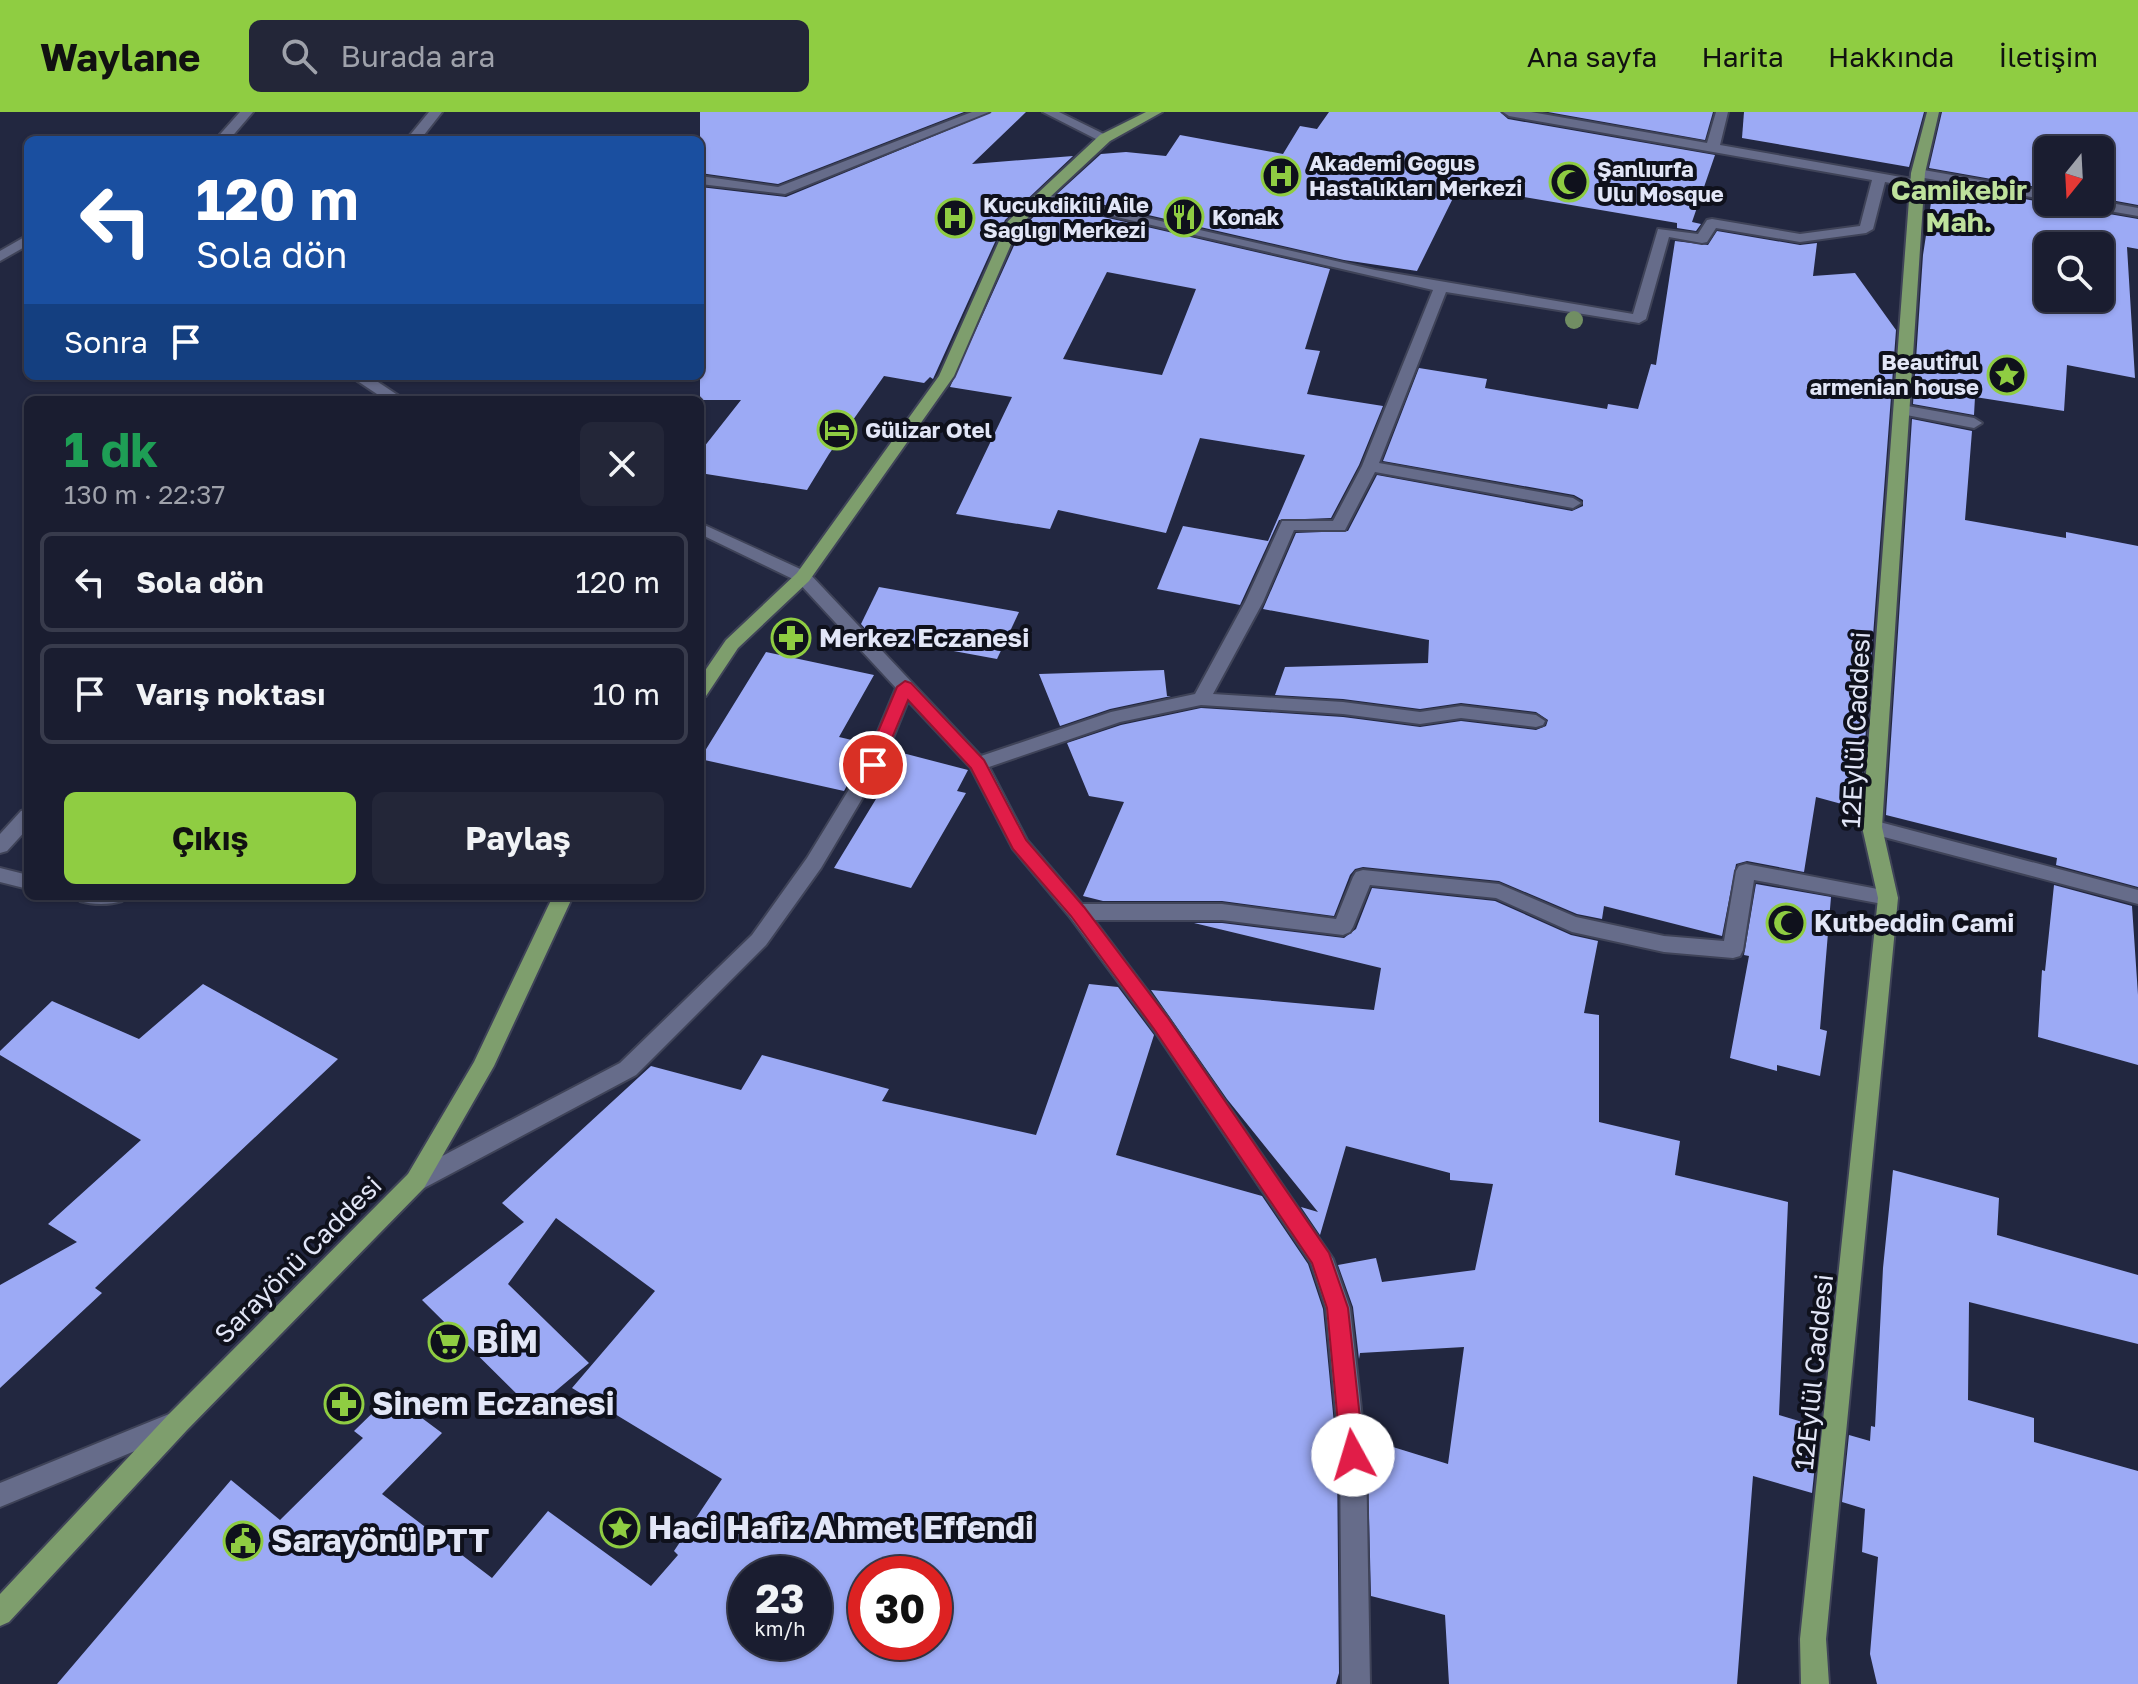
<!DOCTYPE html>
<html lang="tr">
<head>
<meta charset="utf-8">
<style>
  body { margin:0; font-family:"Golos Text",sans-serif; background:#232638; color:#f1f3f6; height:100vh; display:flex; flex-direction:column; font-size:30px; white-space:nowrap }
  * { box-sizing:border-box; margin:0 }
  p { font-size:26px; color:#9fa2ab }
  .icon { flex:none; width:44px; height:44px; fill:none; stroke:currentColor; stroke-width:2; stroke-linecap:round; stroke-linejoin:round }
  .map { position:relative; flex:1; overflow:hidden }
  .details { position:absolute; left:24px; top:284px; width:680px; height:504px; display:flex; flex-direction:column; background:#1a1d30; border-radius:12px; box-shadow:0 2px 6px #0004,0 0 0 2px #383b4c }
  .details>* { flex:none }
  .guide { position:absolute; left:24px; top:24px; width:680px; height:244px; border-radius:12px; box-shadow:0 2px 6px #0004,0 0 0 2px #383b4c; background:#1a4fa0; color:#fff; overflow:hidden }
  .needle { width:52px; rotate:198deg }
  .fabs { position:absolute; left:2034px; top:24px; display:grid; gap:16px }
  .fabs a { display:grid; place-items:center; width:80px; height:80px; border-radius:12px; background:#1a1d30; box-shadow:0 2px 6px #0004,0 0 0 2px #383b4c; font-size:40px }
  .speed { position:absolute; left:728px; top:1444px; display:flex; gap:16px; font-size:40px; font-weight:700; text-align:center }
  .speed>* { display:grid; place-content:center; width:104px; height:104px; border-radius:50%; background:#1a1d30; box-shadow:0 2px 6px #0004,0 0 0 2px #383b4c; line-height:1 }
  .speed small { font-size:20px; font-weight:400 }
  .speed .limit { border:12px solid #d22; background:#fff; color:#111 }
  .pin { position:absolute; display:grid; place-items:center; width:68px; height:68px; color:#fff; margin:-34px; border:4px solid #fff; border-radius:50%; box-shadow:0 2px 8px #0007 }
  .me { position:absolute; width:88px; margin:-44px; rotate:354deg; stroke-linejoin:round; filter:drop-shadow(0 0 6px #0008) }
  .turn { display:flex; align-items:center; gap:28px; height:168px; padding:0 40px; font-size:36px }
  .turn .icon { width:104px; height:104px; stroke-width:2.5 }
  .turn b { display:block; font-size:56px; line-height:68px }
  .then { display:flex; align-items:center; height:76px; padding:0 40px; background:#0003; gap:16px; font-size:30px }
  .round { display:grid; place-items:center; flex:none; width:84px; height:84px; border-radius:12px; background:#232638 }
  .overview { display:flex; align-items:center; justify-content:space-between; height:136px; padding:0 40px }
  h1 { font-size:48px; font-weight:700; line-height:60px; color:#1e9e55 }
  .button { display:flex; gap:16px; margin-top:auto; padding:16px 40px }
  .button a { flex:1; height:92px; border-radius:12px; background:#8fcd42; color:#111; font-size:32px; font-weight:700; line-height:92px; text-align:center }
  .button a+a { background:#232638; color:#f1f3f6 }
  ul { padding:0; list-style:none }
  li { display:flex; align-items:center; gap:24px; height:100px; margin:0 16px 12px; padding:0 24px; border:4px solid #383b4c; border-radius:12px }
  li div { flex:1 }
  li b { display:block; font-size:30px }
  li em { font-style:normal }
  header { display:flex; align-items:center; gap:48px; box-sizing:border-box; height:112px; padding:0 40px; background:#8fcd42; color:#111 }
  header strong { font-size:38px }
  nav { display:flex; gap:44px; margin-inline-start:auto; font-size:28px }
  .search { width:560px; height:72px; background:#232638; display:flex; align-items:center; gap:20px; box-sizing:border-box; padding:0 28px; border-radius:12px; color:#9fa2ab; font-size:30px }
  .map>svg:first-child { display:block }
</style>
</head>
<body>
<header>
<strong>Waylane</strong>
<div class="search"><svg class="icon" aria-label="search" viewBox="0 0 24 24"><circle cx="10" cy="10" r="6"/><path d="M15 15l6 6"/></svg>Burada ara</div>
<nav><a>Ana sayfa</a><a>Harita</a><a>Hakkında</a><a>İletişim</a></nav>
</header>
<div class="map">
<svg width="2138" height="1572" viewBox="0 0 2138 1572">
  <rect width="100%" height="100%" fill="#222740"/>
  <g fill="#9caaf5" fill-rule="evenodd">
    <path d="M700,0H964L778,72L700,61Z"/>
    <path d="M992,0H1026L972,52L1073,44L1005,108L933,267L930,265L924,271L884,264L829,342L807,378L700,361V340L741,288H700V75L786,85Z"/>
    <path d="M1329,0H1500L1508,7L1715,43L1692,110L1701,112L1696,119L1677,116V111L1459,74L1417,159L1344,148L1057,82L1101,42L1126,40L1166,44L1180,23L1283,42L1300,14L1317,17Z"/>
    <path d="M1548,0H1713L1705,28Z"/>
    <path d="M1744,0H1924L1909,55L1742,26Z"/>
    <path d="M1942,0H2138V93L2100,86V38H2048V77L1929,56Z"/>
    <path d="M1934,71L2047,91L2070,90L2080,97L2138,107V137L2127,135L2135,266L2067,253L2064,299L1975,285L1974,303L1913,292L1923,143ZM2048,134H2100V186H2048Z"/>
    <path d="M1047,92L1330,157L1305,237L1320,239L1307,282L1383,294L1359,353L1331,406L1279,408L1240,493L1157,477L1183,414L1268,429L1305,343L1200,326L1166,421L1058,398L1050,417L956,402L1012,285L950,275L1022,116ZM1107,160L1196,177L1162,263L1063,247Z"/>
    <path d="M1717,119L1800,133L1817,131L1813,164L1855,161L1896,218L1860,697L1816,685L1804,760L1747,749L1736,752L1722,824L1604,794L1602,807L1577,802L1499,769L1363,755L1355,757L1350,763L1334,804L1222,789H1103L1083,784L1124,690L1089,684L1067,631L1121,613L1201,596L1343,605L1420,615L1461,609L1536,618L1546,614L1548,608L1536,600L1461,591L1420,597L1343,587L1275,583L1285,555L1428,551L1429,528L1263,497L1296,421L1348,419L1377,363L1572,399L1583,394V388L1574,383L1383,349L1419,256L1487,267L1485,276L1607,297L1608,292L1638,297L1651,252L1656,253L1675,129L1708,133Z"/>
    <path d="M1912,307L1972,319L1965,408L2066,426V420L2138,434V775L2056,753L2057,746L1886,703Z"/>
    <path d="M879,475L1019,500L997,547L872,524L861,512Z"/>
    <path d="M766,540L874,563L839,625L869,632L844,679L700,647Z"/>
    <path d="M1164,558L1167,584H1171L1110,597L1060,614L1039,562Z"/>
    <path d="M891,638L968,658L957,679L966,681L911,776L834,756L876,687L867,685Z"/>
    <path d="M1756,772L1831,785L1820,917L1827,919L1820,964L1777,953V959L1730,946L1749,844L1744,843Z"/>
    <path d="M2054,773L2132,794L2138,883V953L2038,925L2042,858L2045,859Z"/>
    <path d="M1372,776L1495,789L1571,823L1598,829L1584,901L1599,903V1010L1680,1029L1675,1063L1788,1090L1779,1303L1819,1315L1812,1381L1753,1364L1737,1572H1449L1445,1503L1371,1484L1367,1327L1448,1352L1464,1235L1360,1241L1359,1247L1353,1195L1338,1153L1376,1146L1382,1170L1475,1158L1493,1072L1450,1068V1061L1346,1034L1320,1123L1301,1095L1318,1100L1227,987L1151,878L1374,898L1381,856L1194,811H1222L1344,826L1356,817Z"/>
    <path d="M203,872L338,947L95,1176L102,1181L0,1276V1173L77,1130L48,1112L141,1028L0,943V939L52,889L139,927Z"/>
    <path d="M1089,872L1118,875L1154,923L1116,1043L1262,1084L1308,1152L1323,1197L1337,1343L1339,1561L1336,1572H57L231,1368L280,1408L363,1326L354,1319L391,1283L442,1321L382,1382L492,1466L548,1399L651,1474L678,1443L674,1439L722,1367L572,1276L655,1179L556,1106L508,1172L589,1251L533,1298L422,1188L524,1110L502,1091L651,954L741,978L762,943L889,977L882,989L1036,1023ZM746,1462H814V1530H746ZM866,1462H934V1530H866Z"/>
    <path d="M1893,1058L1999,1086L1997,1123L2138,1163V1232L1969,1190L1968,1288L2034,1306V1330L2138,1359V1572H1877L1870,1542L1878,1445L1862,1440L1865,1397L1842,1390L1849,1323L1870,1329L1871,1314L1875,1315L1883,1156Z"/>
  </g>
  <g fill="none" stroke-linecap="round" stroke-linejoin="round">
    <defs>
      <g id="minor">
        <path d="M240,0H253L229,28H215Z"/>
        <path d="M429,0H442L420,28H406Z"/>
        <path d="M972,0H989L785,82L700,72V64L778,75Z"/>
        <path d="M1043,0H1059L1112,26L1100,29Z"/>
        <path d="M1503,0H1531L1707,31L1716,0H1728L1720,33L1918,68L1925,72L1918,76L1885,70L1873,117L1866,121L1800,130L1716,116L1707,130L1702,131L1669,125L1646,207L1639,211L1446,180L1379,351L1573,386L1581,391L1573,396L1375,360L1345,418H1294L1263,490L1213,582L1343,590L1420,600L1461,594L1536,603L1545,609L1543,613L1536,615L1461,606L1420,612L1343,602L1201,593L1120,610L989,655L1027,728L1082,792H1222L1336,807L1353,765L1356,760L1363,758L1499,772L1576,805L1664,824L1724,829L1736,759L1739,754L1746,752L1888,779L1895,781L1898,786L1895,791L1888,793L1754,768L1743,838L1740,844L1733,846L1664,840L1572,820L1496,786L1370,773L1353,815L1350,820L1343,823L1222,808H1094L1168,906L1333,1147L1350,1196L1366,1343L1370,1572H1342L1340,1343L1326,1196L1311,1151L1154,918L1070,805L1013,737L971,656L908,589L882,653L821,756L766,833L636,963L424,1076L416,1078L408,1076L405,1069L408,1062L620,951L752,823L807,746L864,653L896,576L797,469L700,422V411L809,461L981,644L1111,600L1195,582L1245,490L1282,409H1333L1362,354L1433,178L1043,88L1036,84L1038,81L1375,158L1633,202L1658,117L1698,122L1707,108L1712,107L1800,122L1860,114L1872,68L1509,4Z"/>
        <path d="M1918,57L2048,80V88L1913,64V58Z"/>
        <path d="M2100,89L2138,96V104L2080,94L2073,90Z"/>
        <path d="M28,123V133L0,149V139Z"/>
        <path d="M350,264H369L405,288H386Z"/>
        <path d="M1902,293L1974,306L1982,311L1974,316L1896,301L1894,298Z"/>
        <path d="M28,697V716L7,739L0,741V722L21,699Z"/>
        <path d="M1872,708L2138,778V792L1865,720L1862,715L1865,710Z"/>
        <path d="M0,756L28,763V777L0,770Z"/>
        <path d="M77,784H125L122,789C110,793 92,793 80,789Z"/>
        <path d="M174,1300L183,1303L186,1311L183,1319L0,1395V1371Z"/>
      </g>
      <g id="major">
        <path d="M1146,0H1162L1110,29L1019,114L954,264L809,469L738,536L706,584L700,586V566L726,528L797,461L939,264L1008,109L1100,23Z"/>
        <path d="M1927,0H1939L1925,61L1882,715L1898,786L1826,1527L1829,1572H1801L1800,1527L1878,786L1862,715L1911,61Z"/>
        <path d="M553,784H573L494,954L424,1076L187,1318L9,1510L0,1514V1482L169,1302L408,1062L474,950Z"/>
      </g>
    </defs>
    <use href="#minor" stroke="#3f4358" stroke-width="4"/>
    <use href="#major" stroke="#3f4358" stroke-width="4"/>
    <use href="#minor" fill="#666c8a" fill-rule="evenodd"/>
    <use href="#major" fill="#7e9e6d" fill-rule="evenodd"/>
  </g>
  <circle fill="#718e63" cx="1574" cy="208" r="9"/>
  <path fill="#e11d48" stroke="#92132f" stroke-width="2" d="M905,569L911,571L984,648L1026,728L1084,795L1168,906L1329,1141L1348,1196L1364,1343L1361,1351L1353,1354L1345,1351L1341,1343L1327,1196L1312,1151L1154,917L1071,804L1013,737L971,656L908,588L879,657H867L864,653L897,575Z"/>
  <defs>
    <symbol id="hospital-ring" viewBox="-11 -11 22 22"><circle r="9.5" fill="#0f111c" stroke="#8fcd42" stroke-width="1.5"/><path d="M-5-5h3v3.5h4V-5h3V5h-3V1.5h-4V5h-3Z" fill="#8fcd42"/></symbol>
    <symbol id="mosque-ring" viewBox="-11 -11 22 22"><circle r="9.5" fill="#0f111c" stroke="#8fcd42" stroke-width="1.5"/><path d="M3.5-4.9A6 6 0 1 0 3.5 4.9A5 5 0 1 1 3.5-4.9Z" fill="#8fcd42"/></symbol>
    <symbol id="restaurant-ring" viewBox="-11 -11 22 22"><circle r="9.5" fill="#0f111c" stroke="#8fcd42" stroke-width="1.5"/><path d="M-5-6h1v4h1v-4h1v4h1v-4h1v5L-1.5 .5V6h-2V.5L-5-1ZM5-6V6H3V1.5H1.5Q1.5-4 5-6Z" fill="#8fcd42"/></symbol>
    <symbol id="sight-ring" viewBox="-11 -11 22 22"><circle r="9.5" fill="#0f111c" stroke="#8fcd42" stroke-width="1.5"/><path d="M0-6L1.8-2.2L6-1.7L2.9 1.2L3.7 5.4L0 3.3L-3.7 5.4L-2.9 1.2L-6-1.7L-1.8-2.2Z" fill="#8fcd42"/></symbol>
    <symbol id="hotel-ring" viewBox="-11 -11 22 22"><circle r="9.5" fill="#0f111c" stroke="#8fcd42" stroke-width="1.5"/><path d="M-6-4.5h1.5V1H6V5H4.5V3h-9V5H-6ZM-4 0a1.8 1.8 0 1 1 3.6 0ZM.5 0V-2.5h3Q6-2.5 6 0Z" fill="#8fcd42"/></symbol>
    <symbol id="pharmacy-ring" viewBox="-11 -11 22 22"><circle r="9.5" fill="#0f111c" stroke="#8fcd42" stroke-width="1.5"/><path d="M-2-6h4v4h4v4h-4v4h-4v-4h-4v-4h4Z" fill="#8fcd42"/></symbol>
    <symbol id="supermarket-ring" viewBox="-11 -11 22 22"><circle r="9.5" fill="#0f111c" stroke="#8fcd42" stroke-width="1.5"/><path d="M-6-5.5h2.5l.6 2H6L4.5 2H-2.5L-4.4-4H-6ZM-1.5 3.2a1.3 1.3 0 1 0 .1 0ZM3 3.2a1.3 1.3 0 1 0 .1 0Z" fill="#8fcd42"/></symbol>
    <symbol id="civic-ring" viewBox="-11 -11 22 22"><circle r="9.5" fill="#0f111c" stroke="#8fcd42" stroke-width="1.5"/><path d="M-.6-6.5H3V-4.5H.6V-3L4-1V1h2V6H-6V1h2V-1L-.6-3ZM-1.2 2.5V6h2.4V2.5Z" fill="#8fcd42"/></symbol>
  </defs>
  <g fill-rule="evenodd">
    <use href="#hospital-ring" x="1259" y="42" width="44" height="44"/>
    <use href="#mosque-ring" x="1547" y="48" width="44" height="44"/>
    <use href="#restaurant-ring" x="1162" y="83" width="44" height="44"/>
    <use href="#hospital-ring" x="933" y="84" width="44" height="44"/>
    <use href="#sight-ring" x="1985" y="241" width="44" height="44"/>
    <use href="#hotel-ring" x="815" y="296" width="44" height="44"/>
    <use href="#pharmacy-ring" x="769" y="504" width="44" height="44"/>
    <use href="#mosque-ring" x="1764" y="789" width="44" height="44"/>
    <use href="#supermarket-ring" x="426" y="1208" width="44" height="44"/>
    <use href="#pharmacy-ring" x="322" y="1270" width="44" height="44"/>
    <use href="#sight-ring" x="598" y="1394" width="44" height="44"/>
    <use href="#civic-ring" x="221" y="1407" width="44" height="44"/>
  </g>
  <g text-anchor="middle" stroke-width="8" stroke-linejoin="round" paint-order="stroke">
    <g font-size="22" font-weight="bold" fill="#e2e6f7" stroke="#0f111c" text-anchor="start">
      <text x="1309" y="59">Akademi Gogus<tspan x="1309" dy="25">Hastalıkları Merkezi</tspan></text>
      <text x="1597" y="65">Şanlıurfa<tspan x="1597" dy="25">Ulu Mosque</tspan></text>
      <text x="983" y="101">Kucukdikili Aile<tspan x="983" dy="25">Saglıgı Merkezi</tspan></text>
      <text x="1212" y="113">Konak</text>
      <text x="1979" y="258" text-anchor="end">Beautiful<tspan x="1979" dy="25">armenian house</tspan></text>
      <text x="865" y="326">Gülizar Otel</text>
    </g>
    <g font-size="26" font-weight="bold" fill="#e2e6f7" stroke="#0f111c" text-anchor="start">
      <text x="819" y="535">Merkez Eczanesi</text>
      <text x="1814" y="820">Kutbeddin Cami</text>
    </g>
    <g font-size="26" fill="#e2e6f7" stroke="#0f111c">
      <text transform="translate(1856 618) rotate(-87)" y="9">12Eylül Caddesi</text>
      <text transform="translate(298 1148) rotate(-45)" y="9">Sarayönü Caddesi</text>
      <text transform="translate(1814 1260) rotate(-84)" y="9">12Eylül Caddesi</text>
    </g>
    <g font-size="28" font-weight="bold" fill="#bee29c" stroke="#0f111c">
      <text x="1959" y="88">Camikebir<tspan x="1959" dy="32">Mah.</tspan></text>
    </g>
    <g font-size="32" font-weight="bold" fill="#e2e6f7" stroke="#0f111c" text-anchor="start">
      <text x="476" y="1241">BİM</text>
      <text x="372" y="1303">Sinem Eczanesi</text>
      <text x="648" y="1427">Haci Hafiz Ahmet Effendi</text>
      <text x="271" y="1440">Sarayönü PTT</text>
    </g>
  </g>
</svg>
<div class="fabs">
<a><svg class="needle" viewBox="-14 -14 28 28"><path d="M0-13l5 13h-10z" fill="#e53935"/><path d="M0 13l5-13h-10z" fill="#9fa2ab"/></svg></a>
<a><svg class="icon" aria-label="search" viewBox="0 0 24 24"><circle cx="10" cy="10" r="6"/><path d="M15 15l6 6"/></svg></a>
</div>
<div class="speed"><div>23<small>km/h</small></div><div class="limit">30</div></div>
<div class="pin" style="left:873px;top:653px;background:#d93025"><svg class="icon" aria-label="arrive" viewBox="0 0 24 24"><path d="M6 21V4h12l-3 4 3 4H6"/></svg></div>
<svg class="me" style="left:1353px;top:1343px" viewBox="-20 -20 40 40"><circle r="19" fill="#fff"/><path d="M0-13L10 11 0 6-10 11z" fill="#e11d48"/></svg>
<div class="guide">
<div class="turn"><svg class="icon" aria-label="left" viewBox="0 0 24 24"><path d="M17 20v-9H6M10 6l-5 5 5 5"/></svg><div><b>120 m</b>Sola dön</div></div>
<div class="then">Sonra<svg class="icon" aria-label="arrive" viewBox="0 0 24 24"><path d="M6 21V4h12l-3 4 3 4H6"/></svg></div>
</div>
<section class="details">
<div class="overview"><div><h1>1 dk</h1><p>130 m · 22:37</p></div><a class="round"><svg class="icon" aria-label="close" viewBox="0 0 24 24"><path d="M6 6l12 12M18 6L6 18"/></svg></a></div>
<ul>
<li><svg class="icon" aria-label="left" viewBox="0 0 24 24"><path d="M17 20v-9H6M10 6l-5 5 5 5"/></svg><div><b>Sola dön</b></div><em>120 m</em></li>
<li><svg class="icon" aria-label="arrive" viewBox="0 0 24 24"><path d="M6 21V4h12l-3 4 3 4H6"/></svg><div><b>Varış noktası</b></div><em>10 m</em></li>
</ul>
<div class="button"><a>Çıkış</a><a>Paylaş</a></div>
</section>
</div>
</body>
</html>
